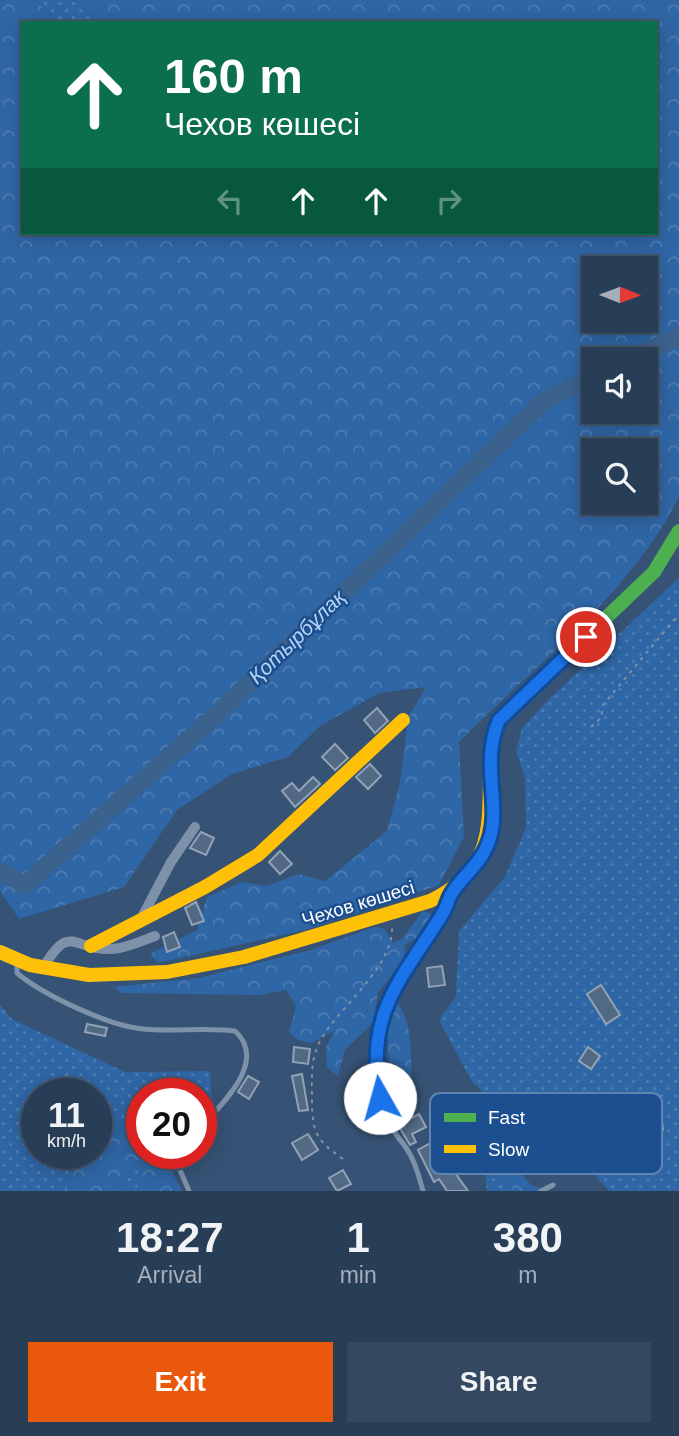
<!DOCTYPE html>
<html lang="en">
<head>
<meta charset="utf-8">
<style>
  body { margin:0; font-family:Arial,sans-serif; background:#344961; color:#f1f3f6; height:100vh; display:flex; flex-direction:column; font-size:26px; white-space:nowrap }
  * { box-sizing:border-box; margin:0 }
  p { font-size:23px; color:#a5aeba }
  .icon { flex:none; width:38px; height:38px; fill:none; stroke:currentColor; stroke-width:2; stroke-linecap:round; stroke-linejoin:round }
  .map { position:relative; height:1191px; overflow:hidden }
  .drawer { display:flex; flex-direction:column; background:#283e57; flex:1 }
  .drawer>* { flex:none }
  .hud { position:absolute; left:21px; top:21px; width:637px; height:214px; border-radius:0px; box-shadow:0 4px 18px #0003,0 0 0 2px #44576d; background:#0b6e4f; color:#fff; overflow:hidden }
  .needle { width:46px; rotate:91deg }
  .buttons { position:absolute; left:581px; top:256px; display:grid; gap:14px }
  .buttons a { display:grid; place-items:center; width:77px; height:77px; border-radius:0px; background:#283e57; box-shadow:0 4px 18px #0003,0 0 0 2px #44576d; font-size:35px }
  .speed { position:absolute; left:21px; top:1078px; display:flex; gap:14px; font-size:35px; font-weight:700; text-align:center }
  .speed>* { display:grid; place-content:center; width:91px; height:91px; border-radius:50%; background:#283e57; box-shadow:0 4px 18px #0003,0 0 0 2px #44576d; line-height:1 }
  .speed small { font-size:18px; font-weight:400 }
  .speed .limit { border:10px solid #d22; background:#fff; color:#111 }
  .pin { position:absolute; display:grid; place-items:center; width:60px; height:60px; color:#fff; margin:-30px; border:4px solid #fff; border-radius:50%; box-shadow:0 2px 7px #0007 }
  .me { position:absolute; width:77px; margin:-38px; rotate:353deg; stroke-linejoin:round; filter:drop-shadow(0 0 5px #0008) }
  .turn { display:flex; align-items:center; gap:24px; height:147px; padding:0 28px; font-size:32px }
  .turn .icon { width:91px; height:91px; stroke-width:2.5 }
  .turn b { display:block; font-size:49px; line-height:60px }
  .lanes { display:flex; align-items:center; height:66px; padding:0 28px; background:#0003; justify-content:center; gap:35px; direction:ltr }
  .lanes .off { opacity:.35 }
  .eta { display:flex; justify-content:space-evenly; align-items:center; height:119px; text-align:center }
  .eta b { font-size:42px; font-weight:700; line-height:49px }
  .cta { display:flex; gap:14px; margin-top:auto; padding:14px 28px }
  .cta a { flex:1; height:80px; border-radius:0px; background:#ea580c; color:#fff; font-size:28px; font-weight:700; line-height:80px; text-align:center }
  .cta a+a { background:#344961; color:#f1f3f6 }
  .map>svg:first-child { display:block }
</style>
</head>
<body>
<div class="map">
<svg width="679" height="1191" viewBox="0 0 679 1191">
  <defs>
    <pattern id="grass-dots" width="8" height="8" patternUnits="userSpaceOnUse" patternTransform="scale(1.75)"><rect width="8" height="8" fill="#2f66a5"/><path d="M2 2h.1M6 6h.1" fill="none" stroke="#4e7db2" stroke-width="1.8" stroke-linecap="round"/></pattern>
    <pattern id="forest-crowns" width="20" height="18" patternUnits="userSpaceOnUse" patternTransform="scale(1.75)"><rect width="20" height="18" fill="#2f66a5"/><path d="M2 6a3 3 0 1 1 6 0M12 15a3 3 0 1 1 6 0" fill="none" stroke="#4e7db2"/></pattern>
  </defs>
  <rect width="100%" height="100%" fill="#365274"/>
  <g fill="url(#grass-dots)">
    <path d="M35,0H75L106,23H54L52,17Z"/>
    <path d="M679,578V1191H609L586,1165L540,1101L516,1119L472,1082L439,1020L456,996L459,931L505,877L526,827L525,777L516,752L522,728L551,697Z"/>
    <path d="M0,1005L12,1019L125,1072L210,1071L212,1100L201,1106V1094H142V1115L111,1123L96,1137V1094H37V1153H86L63,1191H0Z"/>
    <path d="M142,1145V1153H147L136,1177L138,1191H111L103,1176L124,1188Z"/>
    <path d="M483,1154L513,1191H487Z"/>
  </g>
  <g fill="url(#forest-crowns)" fill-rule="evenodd">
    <path d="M0,0H35L52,17L54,23H23V233H656V23H106L75,0H679V497C628,597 536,664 459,742L464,837L439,885L309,929L158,963L150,954L197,930L207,897L242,882L267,886L298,874L325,881L387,831L400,783L408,718L426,687L379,693L320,726L288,757L232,774L177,810L124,887L19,919L0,891ZM593,268H646V320H593ZM593,359H646V411H593ZM593,450H646V502H593Z"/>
    <path d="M423,911L431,913C429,929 418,938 405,945L404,959L378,993L373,1023L345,1050L338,1076L327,1067L326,1047L335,1030L312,1043L298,1040L289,1032L296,1006L286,990L261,995L121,993L114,987L198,978L311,950L374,927L384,928L393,943L402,939Z"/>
    <path d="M397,1002C415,1025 411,1068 411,1096L403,1089L400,1068L389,1061C388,1044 385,1015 397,1002Z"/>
    <path d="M142,1115V1145L124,1188L105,1177L111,1191H63L86,1153H96L99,1132L111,1123Z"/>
    <path d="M147,1153H171L167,1162L182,1191H138L136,1177Z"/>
    <path d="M483,1154L513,1163L531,1185L552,1191H513Z"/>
  </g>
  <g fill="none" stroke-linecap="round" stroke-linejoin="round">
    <g stroke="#3b618d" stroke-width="18">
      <path d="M632,359L679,336"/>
      <path d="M0,871L25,885L214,717L544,401L593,377"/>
    </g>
  </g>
  <g fill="#526984" stroke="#92a2b6" stroke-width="2">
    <path d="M377,708L388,721L375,733L364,720Z"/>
    <path d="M335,744L348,758L335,770L322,757Z"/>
    <path d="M370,764L381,776L368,789L356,777Z"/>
    <path d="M313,777L320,784L295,807L282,791L292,783L299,791Z"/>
    <path d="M201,832L214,838L206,855L190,848Z"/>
    <path d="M280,851L292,864L280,874L269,862Z"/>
    <path d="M196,902L204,921L192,925L185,908Z"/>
    <path d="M174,932L180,947L167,952L163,937Z"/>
    <path d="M442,966L445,985L429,987L427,968Z"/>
    <path d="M601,985L620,1015L606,1024L587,994Z"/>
    <path d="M87,1024L107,1028L105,1036L85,1032Z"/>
    <path d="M294,1047L310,1049L308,1064L293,1062Z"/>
    <path d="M588,1047L600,1056L591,1069L579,1061Z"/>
    <path d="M396,1067L400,1098L406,1097L408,1111L392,1113L386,1068Z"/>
    <path d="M302,1074L308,1110L299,1111L292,1076Z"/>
    <path d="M248,1076L259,1082L249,1099L238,1092Z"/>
    <path d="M659,1097L663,1130L656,1131L657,1142L639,1144L637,1130L643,1129L641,1111L632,1112L631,1100Z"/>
    <path d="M419,1114L426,1127L412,1134L416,1142L410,1145L398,1125Z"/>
    <path d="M308,1134L318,1150L302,1160L292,1143Z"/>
    <path d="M434,1141L447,1163L453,1159L458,1167L453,1170L468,1191H447L439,1179L434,1182L418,1150Z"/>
    <path d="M343,1170L351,1184L337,1191L329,1178Z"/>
  </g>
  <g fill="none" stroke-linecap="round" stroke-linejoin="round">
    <g stroke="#7d92a8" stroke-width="2" stroke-dasharray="3.5 5" stroke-linecap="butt">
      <path d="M591,727L601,718L603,705L679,614"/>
      <path d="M343,1159C317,1141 312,1133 312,1101C312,1082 310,1061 319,1043C336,1009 395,967 392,925"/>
    </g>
    <g stroke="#7d92a8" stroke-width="5">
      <path d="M17,964V973C43,995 109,1026 143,1029C174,1032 205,1027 235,1031C268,1061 223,1103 201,1127"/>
      <path d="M183,1153L180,1170L189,1191"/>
      <path d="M423,1191C419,1177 416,1163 408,1151C401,1139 389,1129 385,1115C366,1051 380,1003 417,949C429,931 443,915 451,895"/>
      <path d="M541,1191L553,1185"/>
    </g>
    <g stroke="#7d92a8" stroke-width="10">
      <path d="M141,919L171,862L195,827"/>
      <path d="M43,968C71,921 72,951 112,949C127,948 141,941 155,936"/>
    </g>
    <path stroke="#4caf50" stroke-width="14" d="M490,761L499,720L654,572L679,531"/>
    <g stroke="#ffc107" stroke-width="14">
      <path d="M91,946L205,887L258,855L403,720"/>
      <path d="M0,952L30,965L89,975L167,972L244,957L430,901C496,870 489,824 490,761"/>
    </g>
  </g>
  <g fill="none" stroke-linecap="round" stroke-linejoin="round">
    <defs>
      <path id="route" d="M380,1098C365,1011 401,981 443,913C447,907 448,899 452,893C462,876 479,866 487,846C504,808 479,766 499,720L586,637"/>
    </defs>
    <use href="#route" stroke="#114b97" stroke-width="18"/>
    <use href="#route" stroke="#1a73e8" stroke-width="12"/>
  </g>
  <g text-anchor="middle" stroke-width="5" stroke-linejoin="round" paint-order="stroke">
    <g font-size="19" fill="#fff" stroke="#1b4f8f">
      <text transform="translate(358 903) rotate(-17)" y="7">Чехов көшесі</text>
    </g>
    <g font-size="21" font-style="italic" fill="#b5d3f5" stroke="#1b4f8f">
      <text transform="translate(297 637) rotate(-44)" y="7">Қотырбұлақ</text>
    </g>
  </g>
  <rect x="430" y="1093" width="232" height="81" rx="10" fill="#1b4f8f" stroke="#5f84b1" stroke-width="2"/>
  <rect x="444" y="1113" width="32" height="9" fill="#4caf50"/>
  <rect x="444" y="1145" width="32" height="8" fill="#ffc107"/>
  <g font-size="19" fill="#fff">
    <text x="488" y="1124">Fast</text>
    <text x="488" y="1156">Slow</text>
  </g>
</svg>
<div class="buttons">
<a><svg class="needle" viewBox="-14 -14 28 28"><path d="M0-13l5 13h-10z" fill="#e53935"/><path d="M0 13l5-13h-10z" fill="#a5aeba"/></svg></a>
<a><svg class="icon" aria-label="sound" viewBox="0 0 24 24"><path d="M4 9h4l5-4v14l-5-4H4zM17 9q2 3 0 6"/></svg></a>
<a><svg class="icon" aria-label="search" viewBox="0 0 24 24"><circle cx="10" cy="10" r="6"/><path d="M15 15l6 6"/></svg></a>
</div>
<div class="speed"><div>11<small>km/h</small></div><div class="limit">20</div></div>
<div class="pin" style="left:586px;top:637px;background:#d93025"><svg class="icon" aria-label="arrive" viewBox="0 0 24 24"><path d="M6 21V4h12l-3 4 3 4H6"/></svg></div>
<svg class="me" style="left:380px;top:1098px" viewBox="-20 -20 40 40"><circle r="19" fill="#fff"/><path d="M0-13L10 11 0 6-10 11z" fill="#1a73e8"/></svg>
<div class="hud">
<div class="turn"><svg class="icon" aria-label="ahead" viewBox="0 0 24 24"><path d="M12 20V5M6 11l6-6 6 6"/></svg><div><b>160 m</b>Чехов көшесі</div></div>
<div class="lanes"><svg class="icon off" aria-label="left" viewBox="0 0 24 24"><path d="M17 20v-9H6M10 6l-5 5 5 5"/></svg><svg class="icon" aria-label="ahead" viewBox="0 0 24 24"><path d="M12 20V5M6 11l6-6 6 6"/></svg><svg class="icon" aria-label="ahead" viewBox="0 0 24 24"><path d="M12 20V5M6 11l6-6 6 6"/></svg><svg class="icon off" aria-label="right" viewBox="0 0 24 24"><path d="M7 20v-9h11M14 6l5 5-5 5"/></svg></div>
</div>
</div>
<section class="drawer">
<div class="eta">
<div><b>18:27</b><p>Arrival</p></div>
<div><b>1</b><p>min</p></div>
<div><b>380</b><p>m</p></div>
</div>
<div class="cta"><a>Exit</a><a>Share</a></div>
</section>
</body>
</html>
